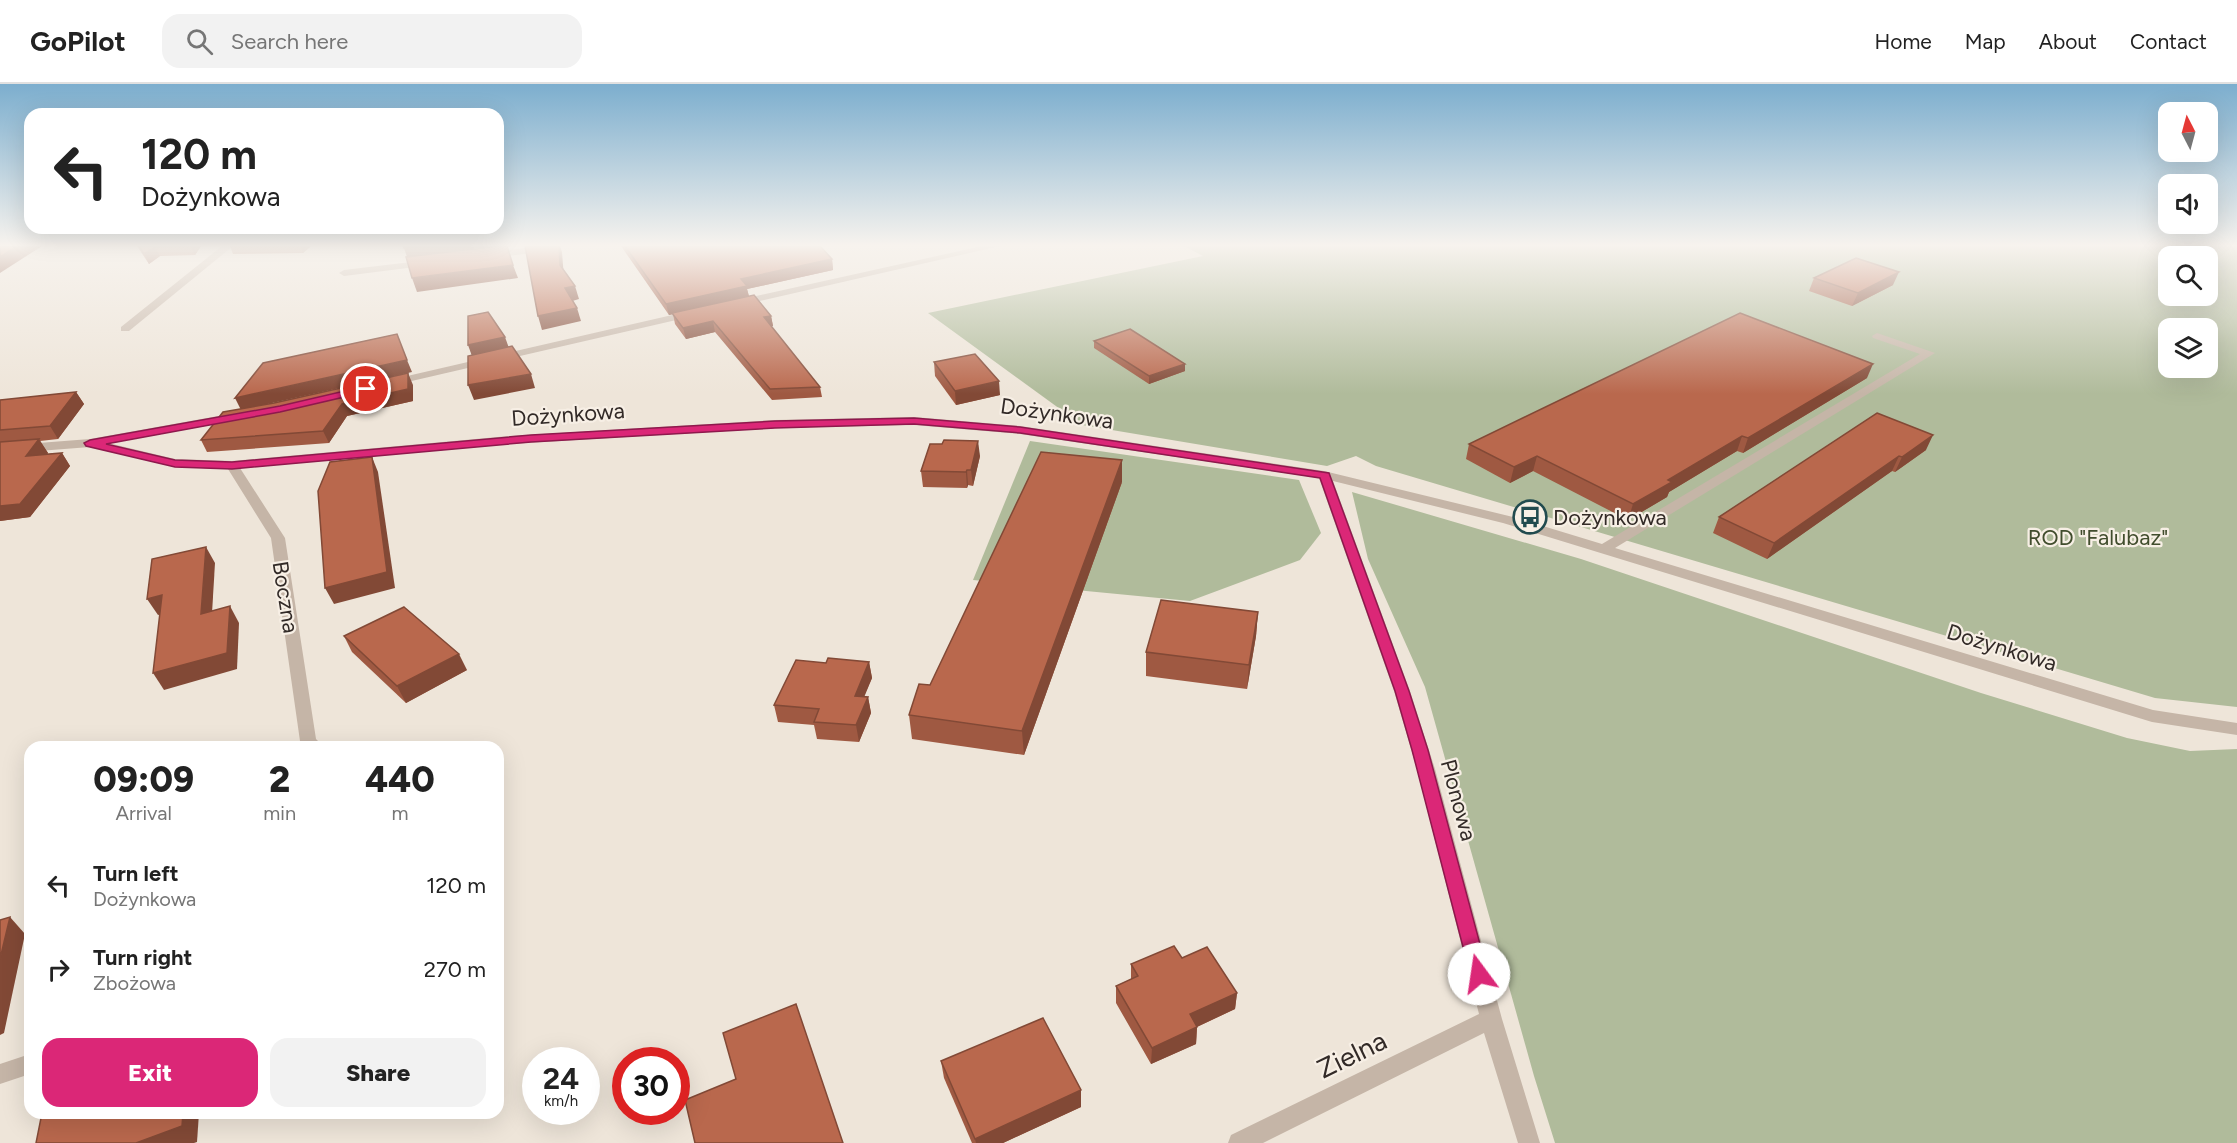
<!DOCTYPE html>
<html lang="en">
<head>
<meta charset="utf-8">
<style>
  body { margin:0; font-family:Figtree,sans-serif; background:#f2f2f2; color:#222; height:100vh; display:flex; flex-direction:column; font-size:22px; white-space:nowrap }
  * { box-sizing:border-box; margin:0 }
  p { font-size:20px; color:#767676 }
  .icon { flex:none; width:33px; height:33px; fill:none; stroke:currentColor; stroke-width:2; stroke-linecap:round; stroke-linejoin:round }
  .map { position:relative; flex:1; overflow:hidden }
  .drawer { position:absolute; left:24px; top:657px; width:480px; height:378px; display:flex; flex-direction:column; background:#fff; border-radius:18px; box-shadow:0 6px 24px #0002 }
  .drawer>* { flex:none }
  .hud { position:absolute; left:24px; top:24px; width:480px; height:126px; border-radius:18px; box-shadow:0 6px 24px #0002; background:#fff; color:#222; overflow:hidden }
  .needle { width:39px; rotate:354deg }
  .buttons { position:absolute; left:2158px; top:18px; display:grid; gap:12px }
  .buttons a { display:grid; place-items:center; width:60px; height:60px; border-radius:12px; background:#fff; box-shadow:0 6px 24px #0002; font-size:30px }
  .speed { position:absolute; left:522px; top:963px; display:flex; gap:12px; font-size:30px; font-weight:700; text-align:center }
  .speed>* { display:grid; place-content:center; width:78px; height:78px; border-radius:50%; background:#fff; box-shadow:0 6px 24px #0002; line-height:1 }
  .speed small { font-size:15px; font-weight:400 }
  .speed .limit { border:9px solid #d22; background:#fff; color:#111 }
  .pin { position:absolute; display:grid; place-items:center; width:51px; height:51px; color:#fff; margin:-26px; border:3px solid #fff; border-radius:50%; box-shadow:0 2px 6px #0007 }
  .me { position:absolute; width:66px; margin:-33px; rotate:346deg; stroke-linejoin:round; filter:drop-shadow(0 0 4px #0008) }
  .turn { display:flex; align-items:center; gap:21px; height:126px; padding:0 18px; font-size:27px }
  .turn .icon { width:78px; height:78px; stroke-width:2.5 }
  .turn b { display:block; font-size:42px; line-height:51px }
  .eta { display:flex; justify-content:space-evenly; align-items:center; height:102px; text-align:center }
  .eta b { font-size:36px; font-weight:800; line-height:42px }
  .primary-button { display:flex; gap:12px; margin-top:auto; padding:12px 18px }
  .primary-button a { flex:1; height:69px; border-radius:18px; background:#db2777; color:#fff; font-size:24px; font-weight:800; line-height:69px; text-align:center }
  .primary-button a+a { background:#f2f2f2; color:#222 }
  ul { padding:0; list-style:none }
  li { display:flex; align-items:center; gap:18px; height:84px; padding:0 18px }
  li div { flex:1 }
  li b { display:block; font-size:22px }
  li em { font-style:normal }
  header { display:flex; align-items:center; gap:36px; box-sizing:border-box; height:84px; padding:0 30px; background:#fff; border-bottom:2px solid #e0e0e0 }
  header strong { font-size:28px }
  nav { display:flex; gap:33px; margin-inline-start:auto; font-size:21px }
  .search { width:420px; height:54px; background:#f2f2f2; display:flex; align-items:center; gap:15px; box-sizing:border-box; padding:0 21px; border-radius:18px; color:#767676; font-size:22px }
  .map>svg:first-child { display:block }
</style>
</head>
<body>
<header>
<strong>GoPilot</strong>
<div class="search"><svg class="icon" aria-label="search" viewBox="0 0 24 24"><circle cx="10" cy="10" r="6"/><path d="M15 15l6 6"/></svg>Search here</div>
<nav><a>Home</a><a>Map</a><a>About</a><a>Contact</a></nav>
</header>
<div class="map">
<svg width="2237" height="1059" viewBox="0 0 2237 1059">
  <rect width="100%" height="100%" fill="#eee5d9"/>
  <g fill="#b0bb9b" fill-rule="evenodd">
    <path d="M1184,162H2237V623L2155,614L1376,382L1356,372L1327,382L1082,341L928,229L1203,172ZM2169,172H2208V212H2169ZM2169,244H2208V284H2169Z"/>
    <path d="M1030,357L1299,396L1321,449L1300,476L1190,517L973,496Z"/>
    <path d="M1352,408L1581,475L1981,609L2127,654L2190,667L2237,665V1059H1555L1534,992L1425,603L1368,475Z"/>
  </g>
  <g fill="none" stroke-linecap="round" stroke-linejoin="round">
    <g fill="#c5b5a7" fill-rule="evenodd">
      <path d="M541,162H553V164L548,167L491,174L486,171L491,168Z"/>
      <path d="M428,176L431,177V181L344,192L339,189L344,186Z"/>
    </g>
    <g fill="#c5b5a7" fill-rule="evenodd">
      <path d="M222,162H233L129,247H121V243Z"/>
      <path d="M982,162H1000L738,222L733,219L738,216Z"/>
      <path d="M694,226L699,229L698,231L390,302L384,299L390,296Z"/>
      <path d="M1877,249L1935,269L1615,464L2153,626L2237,639V651L2152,638L1503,439L1333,397L1410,607L1435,685L1502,935L1540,1059H1518L1484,949L1263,1059H1228L1231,1051L1479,930L1417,685L1394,607L1319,394L1020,350L914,341L775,344L509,360L240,384L285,454L316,655L324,663H304L300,657L271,454L228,385L175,383L90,363L0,370V362L90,355L235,329L239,330V336L108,359L175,375L232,377L509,352L775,336L914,333L1020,342L1324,387L1513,433L1602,460L1920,270L1873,254L1872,252Z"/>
      <path d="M30,970V990L0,1000V980Z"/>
    </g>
  </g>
  <g fill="#9f5942">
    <path d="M137,162H201L195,171L160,172L149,180Z"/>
    <path d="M230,162H311L303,169L233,170Z"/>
    <path d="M621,162H820L832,175L833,186L747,205L749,212L771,232L773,242H771L820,303L822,313L772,316L715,248L686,255L675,240L673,230L669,231Z"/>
    <path d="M1814,194L1893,201L1852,222L1809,207Z"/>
    <path d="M1094,257L1185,287L1149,300L1094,264Z"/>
    <path d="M934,278L1000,311L956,321L935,292Z"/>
    <path d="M412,288L256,322L413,301V317L347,332L329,359L207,368L201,356L241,325Z"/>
    <path d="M1867,294L1743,369L1737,367L1669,408L1667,413L1628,436L1533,387L1510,399L1466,375L1469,360Z"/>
    <path d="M76,308L84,320L58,355L40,357L48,369L47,370L62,369L70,382L30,433L0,437V316Z"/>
    <path d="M1877,329L1926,366L1895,388L1892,387L1767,475L1713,449L1719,433Z"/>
    <path d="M980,372L973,402L968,401L967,404L923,403L921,387Z"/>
    <path d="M1122,398L1024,671L912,655L909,631L930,601Z"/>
    <path d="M1258,528L1256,552L1247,605L1146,592V568Z"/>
    <path d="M344,552L467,586L406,619L352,568Z"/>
    <path d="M869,578L872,594L864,612L868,613L871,629L859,658L817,655L814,641L778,638L774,621L826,579Z"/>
    <path d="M1182,874L1237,909L1235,925L1197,943L1196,960L1151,980L1116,919V902L1131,895V880Z"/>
    <path d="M941,977L1081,1006V1023L1003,1059H972L944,994Z"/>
  </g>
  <g fill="#824936">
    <path d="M17,162H42L0,189V173Z"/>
    <path d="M190,162H201L195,171Z"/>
    <path d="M300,162H311L303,169Z"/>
    <path d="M423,162H507L408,176L404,164Z"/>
    <path d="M559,162H560L562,168L564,194L560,181Z"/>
    <path d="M155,163L160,172L149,180L144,170Z"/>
    <path d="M832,175L833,186L747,205L749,213L669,231L666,220L741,195Z"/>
    <path d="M513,181L518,194L417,208L412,194Z"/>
    <path d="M1899,188L1893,201L1852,222L1858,209Z"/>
    <path d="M575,202L579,215L569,218L565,204Z"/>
    <path d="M577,224L581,237L542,246L538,232Z"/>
    <path d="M771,232L773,242L766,243L764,233Z"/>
    <path d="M713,237L715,248L686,255L683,244Z"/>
    <path d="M505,253L510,267L473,275L468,261Z"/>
    <path d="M407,276L412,288L241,326L235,314Z"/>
    <path d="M1185,280V287L1149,300V292Z"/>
    <path d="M1873,280L1867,294L1743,369L1748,354Z"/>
    <path d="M408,289L413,301V317L347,332L329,359L323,347L342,320Z"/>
    <path d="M531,290L535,304L474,316L468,301Z"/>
    <path d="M999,297L1000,311L956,321L955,307Z"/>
    <path d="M76,308L84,320L58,355L50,342Z"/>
    <path d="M1933,351L1926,366L1895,388L1902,373Z"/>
    <path d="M1742,352L1737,367L1669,408L1667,413L1628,436L1633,420L1668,396Z"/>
    <path d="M39,355L48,369L35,386L26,372Z"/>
    <path d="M978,357L980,372L973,402L971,386Z"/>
    <path d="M62,369L70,382L30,433L0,437V422Z"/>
    <path d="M1537,372L1533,387L1510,399L1514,383Z"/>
    <path d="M1899,372L1892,387L1767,475L1774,459Z"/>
    <path d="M372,373L378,388L395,504L334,520L325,504Z"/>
    <path d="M1122,376V398L1024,671L1022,647Z"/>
    <path d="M967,386L968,401L967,404L966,388Z"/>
    <path d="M206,463L215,479L211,546L201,530Z"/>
    <path d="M162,511L172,528L158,531L147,515Z"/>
    <path d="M230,522L239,539L237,585L164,606L153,589Z"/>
    <path d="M1258,528L1256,552L1247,605L1249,581Z"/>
    <path d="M459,570L467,586L406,619L397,602Z"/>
    <path d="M869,578L872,594L858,628L855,612Z"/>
    <path d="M868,613L871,629L859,658L856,641Z"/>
    <path d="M10,833L25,850L4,949L0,951V875Z"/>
    <path d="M1237,909L1235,925L1188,947L1190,930Z"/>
    <path d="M1197,943L1196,960L1151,980L1152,964Z"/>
    <path d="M1081,1006V1023L1003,1059H976L975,1055Z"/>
    <path d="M183,1029H199L197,1058L194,1059H136Z"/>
  </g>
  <g fill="#b9684d" stroke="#824936" stroke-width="1.5">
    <path d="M0,162H17L0,173Z"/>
    <path d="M139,162H180L155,163L144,170Z"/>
    <path d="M403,162H423L404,164Z"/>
    <path d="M498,162H507L513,181L412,194L406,173Z"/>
    <path d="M525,162H559L560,181L575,202L565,204L577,224L538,232Z"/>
    <path d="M625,162H820L832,175L741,195L747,202L666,220Z"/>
    <path d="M1856,174L1899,188L1858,209L1814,194Z"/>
    <path d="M754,211L771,232L764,233L820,303L770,305L713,237L683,244L672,229Z"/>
    <path d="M488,228L505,253L468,261V232Z"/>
    <path d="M1740,229L1873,280L1748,354L1742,352L1668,396L1672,398L1633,420L1537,372L1514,383L1469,360Z"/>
    <path d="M1130,245L1185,280L1149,292L1094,257Z"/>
    <path d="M397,250L407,276L235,314L263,279Z"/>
    <path d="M512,262L531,290L468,301V272Z"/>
    <path d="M975,270L999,297L955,307L934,278Z"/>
    <path d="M408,289V305L342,320L323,347L201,356L223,328L274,319Z"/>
    <path d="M76,308L50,342L0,346V316Z"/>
    <path d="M1877,329L1933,351L1902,373L1899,372L1774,459L1719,433Z"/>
    <path d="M39,355L26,372L62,369L20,420L0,422V358Z"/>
    <path d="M944,356L978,357L971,386H967L966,388L921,387L930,360H942Z"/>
    <path d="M1041,368L1122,376L1022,647L909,631L919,600L930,601Z"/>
    <path d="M372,373L387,488L325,504L318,407L330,378Z"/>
    <path d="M206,463L201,530L230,522L227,569L153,589L162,511L147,515L152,475Z"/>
    <path d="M1161,516L1258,528L1249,581L1146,568Z"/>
    <path d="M404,523L459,570L397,602L344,552Z"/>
    <path d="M828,574L869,578L855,612L868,613L856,641L814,638L819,625L774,621L796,576L826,579Z"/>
    <path d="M10,833L0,875V836Z"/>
    <path d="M1174,862L1182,874L1207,863L1237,909L1190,930L1197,943L1152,964L1116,902L1138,892L1131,880Z"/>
    <path d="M796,920L843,1059H695L685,1016L736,995L723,949Z"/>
    <path d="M1043,934L1081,1006L975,1055L941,977Z"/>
    <path d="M42,1029H183L182,1042L136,1059H36Z"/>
  </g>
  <linearGradient id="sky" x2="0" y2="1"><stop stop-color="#7caece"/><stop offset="0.52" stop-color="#f7f3ee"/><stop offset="1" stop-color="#f7f3ee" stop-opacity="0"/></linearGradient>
  <rect width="2237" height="310" fill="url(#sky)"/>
  <path fill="#db2777" stroke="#8e194d" stroke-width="1.5" d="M366,302L371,305L370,307L280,328L106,360L175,376L232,378L531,351L775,337L914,334L1020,343L1329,389L1409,607L1428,666L1488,890L1486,895L1479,897L1472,895L1470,890L1412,666L1395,607L1320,394L1020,349L914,340L775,344L531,358L232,385L175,383L86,362L84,359L90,356L280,322Z"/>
  <defs>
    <symbol id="bus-ring" viewBox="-11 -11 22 22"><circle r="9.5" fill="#f7efe5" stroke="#214b4f" stroke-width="1.5"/><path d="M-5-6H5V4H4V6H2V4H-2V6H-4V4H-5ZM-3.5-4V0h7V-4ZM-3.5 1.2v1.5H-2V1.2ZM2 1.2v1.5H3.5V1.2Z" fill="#214b4f"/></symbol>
  </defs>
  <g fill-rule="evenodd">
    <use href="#bus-ring" x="1511" y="414" width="38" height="38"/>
  </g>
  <g text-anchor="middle" stroke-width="4.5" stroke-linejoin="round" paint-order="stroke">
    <g font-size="22" fill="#322a27" stroke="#f7efe5">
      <text transform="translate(1057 329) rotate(8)" y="8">Dożynkowa</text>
      <text transform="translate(568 330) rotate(-4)" y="8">Dożynkowa</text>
      <text transform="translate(286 513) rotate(81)" y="8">Boczna</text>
      <text transform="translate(2002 563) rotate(17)" y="8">Dożynkowa</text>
      <text transform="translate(1459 716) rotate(75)" y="8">Plonowa</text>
    </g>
    <g font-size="22" fill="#322a27" stroke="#f7efe5" text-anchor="start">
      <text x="1553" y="441">Dożynkowa</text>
    </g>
    <g font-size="22" fill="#414d2d" stroke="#f7efe5">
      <text x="2098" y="461">ROD "Falubaz"</text>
    </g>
    <g font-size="27" fill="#322a27" stroke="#f7efe5">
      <text transform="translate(1352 971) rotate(-26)" y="9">Zielna</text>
    </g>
  </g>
</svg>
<div class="buttons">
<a><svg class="needle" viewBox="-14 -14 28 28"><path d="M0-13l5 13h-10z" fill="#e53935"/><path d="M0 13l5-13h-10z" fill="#767676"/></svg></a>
<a><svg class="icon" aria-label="sound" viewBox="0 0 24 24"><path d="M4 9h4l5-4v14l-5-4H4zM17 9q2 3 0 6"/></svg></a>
<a><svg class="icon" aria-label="search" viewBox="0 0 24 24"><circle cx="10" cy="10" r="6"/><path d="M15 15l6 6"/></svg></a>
<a><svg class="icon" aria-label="layers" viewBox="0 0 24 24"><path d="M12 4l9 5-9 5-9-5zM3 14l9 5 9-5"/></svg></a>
</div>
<div class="speed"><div>24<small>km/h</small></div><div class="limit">30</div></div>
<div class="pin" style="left:366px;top:305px;background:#d93025"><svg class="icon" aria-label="arrive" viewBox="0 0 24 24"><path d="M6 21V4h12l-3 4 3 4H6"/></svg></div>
<svg class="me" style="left:1479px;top:890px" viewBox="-20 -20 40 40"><circle r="19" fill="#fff"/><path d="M0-13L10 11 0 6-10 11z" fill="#db2777"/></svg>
<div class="hud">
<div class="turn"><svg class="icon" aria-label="left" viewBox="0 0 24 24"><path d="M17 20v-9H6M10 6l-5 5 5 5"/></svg><div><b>120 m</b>Dożynkowa</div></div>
</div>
<section class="drawer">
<div class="eta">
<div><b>09:09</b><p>Arrival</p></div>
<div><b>2</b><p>min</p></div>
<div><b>440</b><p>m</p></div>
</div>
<ul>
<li><svg class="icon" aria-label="left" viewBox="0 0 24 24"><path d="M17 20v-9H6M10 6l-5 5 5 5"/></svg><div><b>Turn left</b><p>Dożynkowa</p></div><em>120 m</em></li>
<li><svg class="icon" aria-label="right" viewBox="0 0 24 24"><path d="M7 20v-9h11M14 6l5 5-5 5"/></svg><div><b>Turn right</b><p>Zbożowa</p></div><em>270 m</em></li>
</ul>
<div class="primary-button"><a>Exit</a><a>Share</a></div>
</section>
</div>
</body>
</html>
